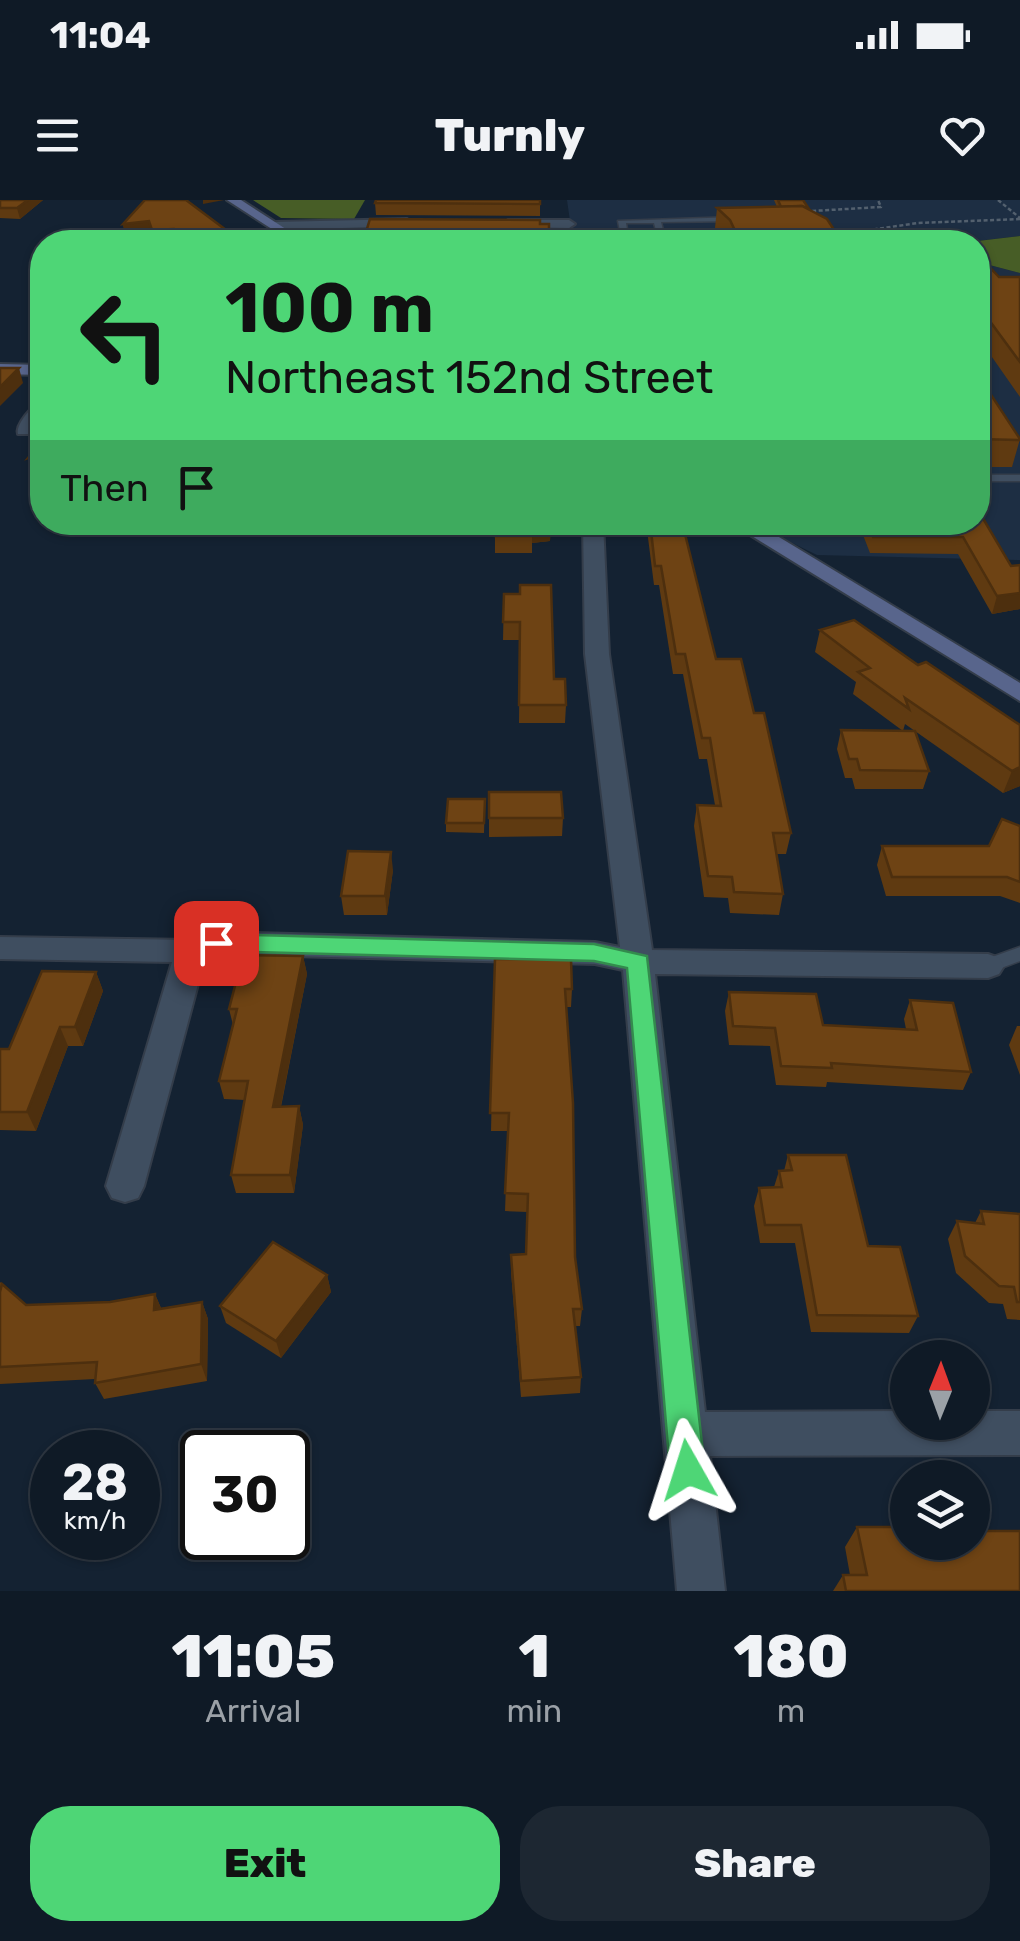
<!DOCTYPE html>
<html lang="en">
<head>
<meta charset="utf-8">
<style>
  body { margin:0; font-family:Rubik,sans-serif; background:#1d2732; color:#f1f3f6; height:100vh; display:flex; flex-direction:column; font-size:38px; white-space:nowrap }
  * { box-sizing:border-box; margin:0 }
  p { font-size:32px; color:#9ba1a7 }
  .icon { flex:none; width:55px; height:55px; fill:none; stroke:currentColor; stroke-width:2; stroke-linecap:round; stroke-linejoin:round }
  .map { position:relative; height:1391px; overflow:hidden }
  .details { display:flex; flex-direction:column; background:#0f1a26; flex:1 }
  .details>* { flex:none }
  .top-card { position:absolute; left:30px; top:30px; width:960px; height:305px; border-radius:40px; box-shadow:0 2px 8px #0004,0 0 0 2px #2f3843; background:#4ed676; color:#111; overflow:hidden }
  .needle { width:65px; rotate:1deg }
  .buttons { position:absolute; left:890px; top:1140px; display:grid; gap:20px }
  .buttons a { display:grid; place-items:center; width:100px; height:100px; border-radius:50%; background:#0f1a26; box-shadow:0 2px 8px #0004,0 0 0 2px #2f3843; font-size:50px }
  .speed { position:absolute; left:30px; top:1230px; display:flex; gap:20px; font-size:50px; font-weight:700; text-align:center }
  .speed>* { display:grid; place-content:center; width:130px; height:130px; border-radius:50%; background:#0f1a26; box-shadow:0 2px 8px #0004,0 0 0 2px #2f3843; line-height:1 }
  .speed small { font-size:25px; font-weight:400 }
  .speed .limit { border:5px solid #111; border-radius:15px; background:#fff; color:#111 }
  .pin { position:absolute; display:grid; place-items:center; width:85px; height:85px; color:#fff; margin:-42px; border-radius:20px; box-shadow:0 5px 15px #0006 }
  .me { position:absolute; width:110px; margin:-55px; rotate:354deg; stroke-linejoin:round; filter:drop-shadow(0 0 8px #0008) }
  .turn { display:flex; align-items:center; gap:35px; height:210px; padding:0 30px; font-size:45px }
  .turn .icon { width:130px; height:130px; stroke-width:2.5 }
  .turn b { display:block; font-size:70px; line-height:85px }
  .then { display:flex; align-items:center; height:95px; padding:0 30px; background:#0003; gap:20px; font-size:38px }
  .eta { display:flex; justify-content:space-evenly; align-items:center; height:170px; text-align:center }
  .eta b { font-size:60px; font-weight:800; line-height:70px }
  .primary-button { display:flex; gap:20px; margin-top:auto; padding:20px 30px }
  .primary-button a { flex:1; height:115px; border-radius:40px; background:#4ed676; color:#111; font-size:40px; font-weight:800; line-height:115px; text-align:center }
  .primary-button a+a { background:#1d2732; color:#f1f3f6 }
  .status { display:flex; justify-content:space-between; align-items:center; height:70px; padding:0 50px; background:#0f1a26; direction:ltr }
  .status svg { height:28px; fill:currentColor }
  header { display:flex; justify-content:space-between; align-items:center; height:130px; padding:0 30px; background:#0f1a26; font-size:45px; font-weight:800 }
  .map>svg:first-child { display:block }
</style>
</head>
<body>
<div class="status"><b>11:04</b><svg viewBox="0 0 49 12"><path d="M0 12V9h3v3zM5 12V6h3v6zM10 12V3h3v9zM15 12V0h3v12zM26 1h20v11H26zM47 4h2v5h-2z"/></svg></div>
<header><svg class="icon" aria-label="menu" viewBox="0 0 24 24"><path d="M4 6h16M4 12h16M4 18h16"/></svg>Turnly<svg class="icon" aria-label="heart" viewBox="0 0 24 24"><path d="M12 20l-8-8c-3-5 5-10 8-4 3-6 11-1 8 4z"/></svg></header>
<div class="map">
<svg width="1020" height="1391" viewBox="0 0 1020 1391">
  <rect width="100%" height="100%" fill="#142232"/>
  <g fill="#1d2e43">
    <path d="M567,0H1020V36L969,42H573Z"/>
    <path d="M978,62L1020,73V360L817,355L751,323L978,322Z"/>
  </g>
  <g fill="#475d26">
    <path d="M253,0H365L354,19L281,18Z"/>
    <path d="M1020,36V73L978,62V42H969Z"/>
  </g>
  <g fill="none" stroke-linecap="round" stroke-linejoin="round">
    <defs>
      <g id="lane">
        <path d="M736,17L739,21L661,22L666,42H659L654,23H626L629,42H622L618,21Z"/>
        <rect x="978" y="275" width="42" height="6"/>
        <path d="M1020,747V761L988,773L981,771L979,766L981,761Z"/>
      </g>
      <g id="street">
        <path d="M407,19L411,26L275,30L269,26L275,22Z"/>
        <path d="M508,20H569L575,24L569,28L504,27Z"/>
        <path d="M42,202V218L30,234H18C15,225 32,205 42,202Z"/>
        <path d="M583,322H603L609,454L652,750L988,754L999,758L1004,766L999,774L988,778L655,774L705,1212L908,1211V1222H972V1211H1020V1255L710,1256L725,1391H677L623,770L595,764L217,754L205,758L144,986L138,998L125,1002L112,998L106,986L172,762L0,759V737L191,740L216,732L595,742L620,747L585,454Z"/>
      </g>
      <g id="secondary">
        <path d="M227,0H241L306,42H292Z"/>
        <path d="M0,164L42,165V175L0,174Z"/>
        <path d="M729,322H754L1020,483V501Z"/>
      </g>
    </defs>
    <use href="#lane" stroke="#343d4a" stroke-width="3"/>
    <use href="#street" stroke="#343d4a" stroke-width="4"/>
    <use href="#secondary" stroke="#343d4a" stroke-width="4"/>
    <g stroke="#53606e" stroke-width="2.5" stroke-dasharray="4 2.5" stroke-linecap="butt">
      <path d="M998,0L1020,18"/>
      <path d="M810,17L812,11L881,7L878,0"/>
      <path d="M835,35L918,23L1020,19"/>
    </g>
    <use href="#lane" fill="#3f4e60" fill-rule="evenodd"/>
    <use href="#street" fill="#3f4e60" fill-rule="evenodd"/>
    <use href="#secondary" fill="#58658c" fill-rule="evenodd"/>
  </g>
  <g fill="#5f3a11">
    <path d="M0,0H43L20,19L0,18Z"/>
    <path d="M145,0L227,42H179L176,40L154,42L151,33L125,35L123,24Z"/>
    <path d="M540,0V16L376,15L375,3Z"/>
    <path d="M774,0H803L809,9L842,42H728L715,28L717,8L777,7Z"/>
    <path d="M540,24L549,42H367L366,32Z"/>
    <path d="M978,57L999,77H1020V197L978,137Z"/>
    <path d="M978,175L1020,239L1012,267H978Z"/>
    <path d="M551,322L550,341L532,343V353H495V336Z"/>
    <path d="M646,322H682L716,459L754,513L791,633L786,654H777L783,694L779,715L730,713L728,698L704,697L694,626L697,605H715L707,559H699L683,474H673L659,385H654Z"/>
    <path d="M858,322H978L1011,366L1020,365V409L992,414L958,354L870,353Z"/>
    <path d="M504,394L554,479L566,505L565,523H519L520,440H503Z"/>
    <path d="M820,430L918,465L1020,525V586L1003,593L905,524L903,531L853,494L856,482L815,452Z"/>
    <path d="M841,530L929,571L923,589H855L852,578H845L837,549Z"/>
    <path d="M489,592L563,618L562,636L489,637Z"/>
    <path d="M485,599L484,633L446,632V623Z"/>
    <path d="M1020,626V703L1000,696H886L877,665L882,646H989Z"/>
    <path d="M393,670L387,715H344L341,696Z"/>
    <path d="M303,756L307,774L281,907L299,906L303,925L294,993H236L231,975L245,900L224,899L219,881L233,825L229,809Z"/>
    <path d="M495,759L572,789L571,807H566L575,1057L582,1109L580,1126H575L581,1177L580,1193L521,1197L511,1072V1055L526,1054L527,1012L505,1011L508,931H491Z"/>
    <path d="M96,772L103,791L83,846H68L36,931L0,930V849H9Z"/>
    <path d="M729,792L823,825L906,829L904,819L910,800L971,872L963,890L827,882L826,887L776,885L770,846L729,845L725,811Z"/>
    <path d="M1017,826H1020V875L1009,845Z"/>
    <path d="M788,955L868,1046L918,1116L909,1133L811,1132L795,1043H760L754,1006L759,988L774,987L779,971H784Z"/>
    <path d="M981,1011L1020,1014V1120L1007,1119L1003,1104L989,1103L956,1073L948,1039L957,1021L975,1023Z"/>
    <path d="M327,1075L331,1092L281,1158L226,1123L220,1106Z"/>
    <path d="M0,1082L26,1105L110,1102L155,1094L161,1108L202,1102L208,1119L207,1181L104,1199L95,1183V1179L0,1184Z"/>
    <path d="M857,1327L908,1342L1020,1391H833L843,1375H850L845,1347Z"/>
  </g>
  <g fill="#4d2f0e">
    <path d="M28,0H43L20,19L17,8Z"/>
    <path d="M203,0H224L203,4Z"/>
    <path d="M149,21L151,33L125,35L123,24Z"/>
    <path d="M174,29L176,40L154,42L152,30Z"/>
    <path d="M226,30L227,42H185L184,36Z"/>
    <path d="M19,168L23,183L0,206V187Z"/>
    <path d="M42,253V270L33,274L28,258Z"/>
    <path d="M551,322L550,341L532,343V327Z"/>
    <path d="M1020,393V409L992,414L997,396Z"/>
    <path d="M1020,567V586L1003,593L1012,571Z"/>
    <path d="M391,652L393,670L387,715L385,696Z"/>
    <path d="M303,756L307,774L277,925L273,907Z"/>
    <path d="M96,772L103,791L83,846L75,827Z"/>
    <path d="M60,827L68,846L36,931L27,912Z"/>
    <path d="M299,906L303,925L294,993L290,975Z"/>
    <path d="M327,1075L331,1092L281,1158L276,1141Z"/>
    <path d="M155,1094L162,1111L154,1110Z"/>
    <path d="M202,1102L208,1119L207,1181L201,1164Z"/>
  </g>
  <g fill="#6e4314" stroke="#4d2f0e" stroke-width="2.5">
    <path d="M0,0H28L17,8H0Z"/>
    <path d="M145,0H186L226,30L184,36L174,29L152,30L149,21L123,24Z"/>
    <path d="M376,0H540V4L375,3Z"/>
    <path d="M778,0H803L809,9L802,6L781,7Z"/>
    <path d="M802,6L827,19L842,42H757L756,39H739L730,20L717,8Z"/>
    <path d="M370,19L540,20V24H549V42H382L388,32H366Z"/>
    <path d="M978,57H980L999,77H1020V162L978,105Z"/>
    <path d="M0,168H19L0,187Z"/>
    <path d="M978,175L1020,239V240L978,239Z"/>
    <path d="M42,241V253L28,258Z"/>
    <path d="M978,310L1011,366L1020,365V393L997,396L963,337H873L868,322H978Z"/>
    <path d="M495,322H551L550,325L532,327V336H495Z"/>
    <path d="M650,322H682L716,459H741L754,513H764L791,633H773L783,694L734,692L732,677L708,676L697,605L721,606L710,538H702L685,454H676L661,366H655Z"/>
    <path d="M520,385H551L554,479H565L566,505H519L520,422H503L504,394H520Z"/>
    <path d="M854,420L918,465L926,462L1020,525V567L1012,571L905,498L909,509L858,472L870,468L820,430Z"/>
    <path d="M841,530L915,531L929,571L860,570L857,559H849Z"/>
    <path d="M489,592H561L563,618H489Z"/>
    <path d="M448,599H485L484,623H446Z"/>
    <path d="M1002,619L1020,626V682L1007,677H892L882,646H989Z"/>
    <path d="M348,651L391,652L385,696H341Z"/>
    <path d="M243,755L303,756L273,907L299,906L290,975H231L248,881H219L237,809H229Z"/>
    <path d="M495,759H571L572,789H565L573,903L575,1057L582,1109H573L581,1177L521,1181L511,1055L526,1054L528,994L505,993L509,913H490Z"/>
    <path d="M42,771L96,772L75,827H60L27,912H0V849H9Z"/>
    <path d="M729,792L816,794L823,825L917,830L910,800L953,803L971,872L831,863L832,868L781,866L775,828L733,826Z"/>
    <path d="M788,955H846L868,1046L900,1047L918,1116L817,1115L801,1025H765L759,988L782,987L779,971L792,970Z"/>
    <path d="M981,1011L1020,1014V1102H1017L1014,1087L999,1086L965,1056L957,1021L984,1024Z"/>
    <path d="M273,1042L327,1075L276,1141L220,1106Z"/>
    <path d="M2,1084L26,1105L110,1102L155,1094L154,1110L202,1102L201,1164L95,1183L97,1162L0,1167V1092Z"/>
    <path d="M857,1327H908V1342H972V1331H1020V1391H846L843,1375H867Z"/>
  </g>
  <path fill="#4ed676" stroke="#338b4d" stroke-width="2.5" d="M216,734L594,744L647,756L705,1270L700,1282L688,1287L675,1282L670,1270L627,768L594,761L216,751L204,743Z"/>
</svg>
<div class="buttons">
<a><svg class="needle" viewBox="-14 -14 28 28"><path d="M0-13l5 13h-10z" fill="#e53935"/><path d="M0 13l5-13h-10z" fill="#9ba1a7"/></svg></a>
<a><svg class="icon" aria-label="layers" viewBox="0 0 24 24"><path d="M12 4l9 5-9 5-9-5zM3 14l9 5 9-5"/></svg></a>
</div>
<div class="speed"><div>28<small>km/h</small></div><div class="limit">30</div></div>
<div class="pin" style="left:216px;top:743px;background:#d93025"><svg class="icon" aria-label="arrive" viewBox="0 0 24 24"><path d="M6 21V4h12l-3 4 3 4H6"/></svg></div>
<svg class="me" style="left:688px;top:1270px" viewBox="-20 -20 40 40"><path d="M0-17L14 15 0 8-14 15z" fill="#4ed676" stroke="#fff" stroke-width="4"/></svg>
<div class="top-card">
<div class="turn"><svg class="icon" aria-label="left" viewBox="0 0 24 24"><path d="M17 20v-9H6M10 6l-5 5 5 5"/></svg><div><b>100 m</b>Northeast 152nd Street</div></div>
<div class="then">Then<svg class="icon" aria-label="arrive" viewBox="0 0 24 24"><path d="M6 21V4h12l-3 4 3 4H6"/></svg></div>
</div>
</div>
<section class="details">
<div class="eta">
<div><b>11:05</b><p>Arrival</p></div>
<div><b>1</b><p>min</p></div>
<div><b>180</b><p>m</p></div>
</div>
<div class="primary-button"><a>Exit</a><a>Share</a></div>
</section>
</body>
</html>
